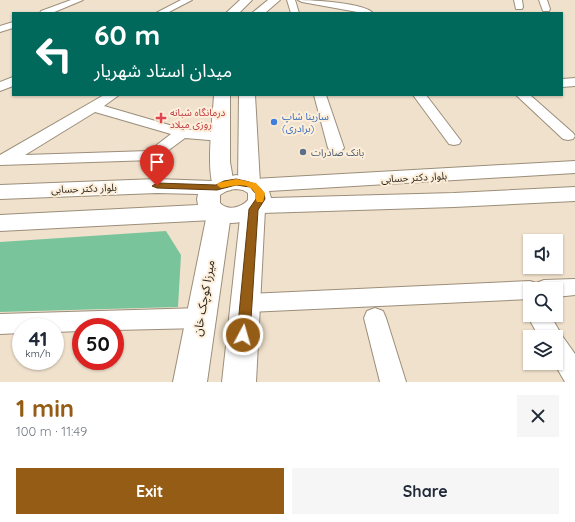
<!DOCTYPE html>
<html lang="en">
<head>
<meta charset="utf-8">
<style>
  body { margin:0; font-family:Quicksand,"Noto Sans Arabic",sans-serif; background:#f6f6f7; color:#1f2937; height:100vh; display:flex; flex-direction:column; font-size:15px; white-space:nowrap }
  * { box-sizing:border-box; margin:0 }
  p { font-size:13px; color:#747a83 }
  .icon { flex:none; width:22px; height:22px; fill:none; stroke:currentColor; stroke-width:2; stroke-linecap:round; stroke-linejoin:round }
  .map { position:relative; height:382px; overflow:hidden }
  .details { display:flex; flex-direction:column; background:#fff; flex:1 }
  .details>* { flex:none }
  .banner { position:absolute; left:12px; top:12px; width:551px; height:84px; border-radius:0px; box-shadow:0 1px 3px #0004; background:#00695c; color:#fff; overflow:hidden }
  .tools { position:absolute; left:523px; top:234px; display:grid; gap:8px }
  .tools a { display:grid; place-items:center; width:40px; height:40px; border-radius:0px; background:#fff; box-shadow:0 1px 3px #0004; font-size:20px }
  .speed { position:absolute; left:12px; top:318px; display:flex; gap:8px; font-size:20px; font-weight:700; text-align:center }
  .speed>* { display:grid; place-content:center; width:52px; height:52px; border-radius:50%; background:#fff; box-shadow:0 1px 3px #0004; line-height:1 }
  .speed small { font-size:10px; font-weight:400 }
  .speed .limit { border:6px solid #d22; background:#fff; color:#111 }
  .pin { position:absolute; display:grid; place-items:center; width:34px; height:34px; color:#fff; margin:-41px -17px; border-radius:50% 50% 50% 0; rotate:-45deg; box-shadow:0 0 4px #0007 }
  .pin .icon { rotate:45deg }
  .me { position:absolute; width:44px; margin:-22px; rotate:6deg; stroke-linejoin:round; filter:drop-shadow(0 0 3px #0008) }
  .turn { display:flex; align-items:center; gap:14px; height:84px; padding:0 16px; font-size:18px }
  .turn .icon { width:52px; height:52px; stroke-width:2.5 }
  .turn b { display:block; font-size:28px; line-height:34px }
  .round { display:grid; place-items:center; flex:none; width:42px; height:42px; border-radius:0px; background:#f6f6f7 }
  .head { display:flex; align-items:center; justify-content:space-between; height:68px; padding:0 16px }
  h1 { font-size:24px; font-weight:700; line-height:30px; color:#945c15 }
  .button { display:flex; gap:8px; margin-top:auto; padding:8px 16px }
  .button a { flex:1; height:46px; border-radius:0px; background:#945c15; color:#fff; font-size:16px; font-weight:700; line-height:46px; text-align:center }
  .button a+a { background:#f6f6f7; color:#1f2937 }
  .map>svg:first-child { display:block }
</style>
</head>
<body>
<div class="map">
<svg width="575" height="382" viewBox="0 0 575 382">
  <rect width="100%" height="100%" fill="#f0e1cc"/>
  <path fill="#7ac49c" d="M166,231L181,255L178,307L0,312V242Z"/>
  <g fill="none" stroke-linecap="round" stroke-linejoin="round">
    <defs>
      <g id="street">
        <path d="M71,0H83L52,13H40L41,11Z"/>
        <path d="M181,0H192L167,13H156Z"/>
        <path d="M287,0H295L299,13H291Z"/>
        <path d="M298,0C313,0 364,3 373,13H363L302,2Z"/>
        <path d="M514,0H522L523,7L522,9H516Z"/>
        <path d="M539,0H547L550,9L549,11H543Z"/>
        <path d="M13,22V28L0,32V26Z"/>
        <path d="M13,77V86L0,91V82Z"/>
        <path d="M575,78V86L562,87V79Z"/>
        <path d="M104,95H119L104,106L183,129L221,133L226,134L228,137L226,140L221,141L185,138L158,158L153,160L0,165V155ZM95,112L171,134L149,151L25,155Z"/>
        <path d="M314,95H326L344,148L341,151L336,153L331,151L328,148Z"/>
        <path d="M413,95H426L461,141L459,144L454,145L449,144Z"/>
        <path d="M516,95H530L573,133L575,136L573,139L568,140L563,139Z"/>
        <path d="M575,279V295L556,297V289H530V299L247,312L239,309L236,303L239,297L247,294L530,281L536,283L544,280Z"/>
        <path d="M201,308L209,311L212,318L209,325L201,328L115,330V327H81V331L55,332V327H21V333L0,334V314Z"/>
        <path d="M375,308L383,311L386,318L406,382H380L364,318L367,311Z"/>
        <path d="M530,308V315H550L563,337L575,354V382H565L554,363H556V337H539L527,315Z"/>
      </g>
      <g id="secondary">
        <path d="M240,0H252L239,13H226Z"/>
        <path d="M268,0H280L265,13H252Z"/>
        <path d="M214,95H230V162L234,185L231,190L223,192L215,190C205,174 213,116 214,95Z"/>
        <path d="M239,95H255L260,184L257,189L249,191L241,189L238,184Z"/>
        <path d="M253,201L261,204L265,209L256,382H222L241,209L245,204Z"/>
        <path d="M219,206L227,208L231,214L207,382H173L207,214L211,208Z"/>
      </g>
      <path id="primary" d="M575,161V173L269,191L271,198L454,193L575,187V201L454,207L262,213C247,224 230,225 213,220L0,231V215L198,205L197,199L198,194L157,193L0,199V185L157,179L212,181L236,175L252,179ZM236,189L243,190L248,193V200C241,208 227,211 220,203V195L228,190Z"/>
    </defs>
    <use href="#street" stroke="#9b8e7a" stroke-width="2"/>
    <use href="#secondary" stroke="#9b8e7a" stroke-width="2"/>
    <use href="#primary" stroke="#9b8e7a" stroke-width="2"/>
    <use href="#street" fill="#fff" fill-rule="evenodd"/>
    <use href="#secondary" fill="#fff" fill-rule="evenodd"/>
    <use href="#primary" fill="#fff" fill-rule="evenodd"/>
  </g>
  <path fill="#945c15" stroke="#603c0e" d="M236,179C249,182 263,183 265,199L258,210L250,335L248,339L243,340L239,339L237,335L249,209L256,199V194L250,187L236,185L217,190L157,188L152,186L157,183L216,185L224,181Z"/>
  <path fill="#f59e0b" d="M236,179L256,183L265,193L263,202H257C255,199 256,196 255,193C249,181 231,186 221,188L217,185L218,183Z"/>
  <path fill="#e0444e" stroke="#fdeed9" stroke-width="1.5" d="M159 112h4v4h4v4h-4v4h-4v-4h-4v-4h4z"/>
  <circle fill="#3f7fe0" stroke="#fdeed9" stroke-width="1.5" cx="274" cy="122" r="4"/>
  <circle fill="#5c6f8a" stroke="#fdeed9" stroke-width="1.5" cx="303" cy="152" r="4"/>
  <g text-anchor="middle" stroke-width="4" stroke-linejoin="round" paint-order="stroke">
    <g font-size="10" fill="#be3a42" stroke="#fdeed9" text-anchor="start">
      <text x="170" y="116">درمانگاه شبانه<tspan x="170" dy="12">روزی میلاد</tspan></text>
    </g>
    <g font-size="10" fill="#366cbe" stroke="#fdeed9" text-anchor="start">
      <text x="282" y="120">سارینا شاپ<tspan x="282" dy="12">(برادری)</tspan></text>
    </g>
    <g font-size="10" fill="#4e5e75" stroke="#fdeed9" text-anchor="start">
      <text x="311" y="156">بانک صادرات</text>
    </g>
    <g font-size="10" fill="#241f17" stroke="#fdeed9">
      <text transform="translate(414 177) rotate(-3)" y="4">بلوار دکتر حسابی</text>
      <text transform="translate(84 188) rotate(-2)" y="4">بلوار دکتر حسابی</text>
    </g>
    <g font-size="12" fill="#241f17" stroke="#fdeed9">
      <text transform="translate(204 298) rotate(-80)" y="4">میرزا کوچک خان</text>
    </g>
  </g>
</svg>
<div class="tools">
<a><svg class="icon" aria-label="sound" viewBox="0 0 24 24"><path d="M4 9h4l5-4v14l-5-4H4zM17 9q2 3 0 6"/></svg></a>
<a><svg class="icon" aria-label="search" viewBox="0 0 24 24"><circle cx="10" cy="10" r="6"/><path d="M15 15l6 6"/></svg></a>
<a><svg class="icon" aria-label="layers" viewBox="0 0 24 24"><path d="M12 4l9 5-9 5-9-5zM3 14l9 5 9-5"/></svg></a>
</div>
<div class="speed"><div>41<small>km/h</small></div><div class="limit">50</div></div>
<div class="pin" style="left:157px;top:186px;background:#d93025"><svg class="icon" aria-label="arrive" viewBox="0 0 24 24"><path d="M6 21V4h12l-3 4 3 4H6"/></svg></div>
<svg class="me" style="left:243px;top:335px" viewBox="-20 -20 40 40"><circle r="17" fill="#945c15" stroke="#fff" stroke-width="3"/><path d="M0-11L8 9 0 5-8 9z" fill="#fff"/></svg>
<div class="banner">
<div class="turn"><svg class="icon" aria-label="left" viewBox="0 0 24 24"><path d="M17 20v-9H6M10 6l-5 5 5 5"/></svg><div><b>60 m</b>میدان استاد شهریار</div></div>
</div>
</div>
<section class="details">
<div class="head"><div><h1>1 min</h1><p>100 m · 11:49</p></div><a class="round"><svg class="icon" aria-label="close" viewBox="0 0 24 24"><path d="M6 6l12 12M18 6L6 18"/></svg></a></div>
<div class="button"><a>Exit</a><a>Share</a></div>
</section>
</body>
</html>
